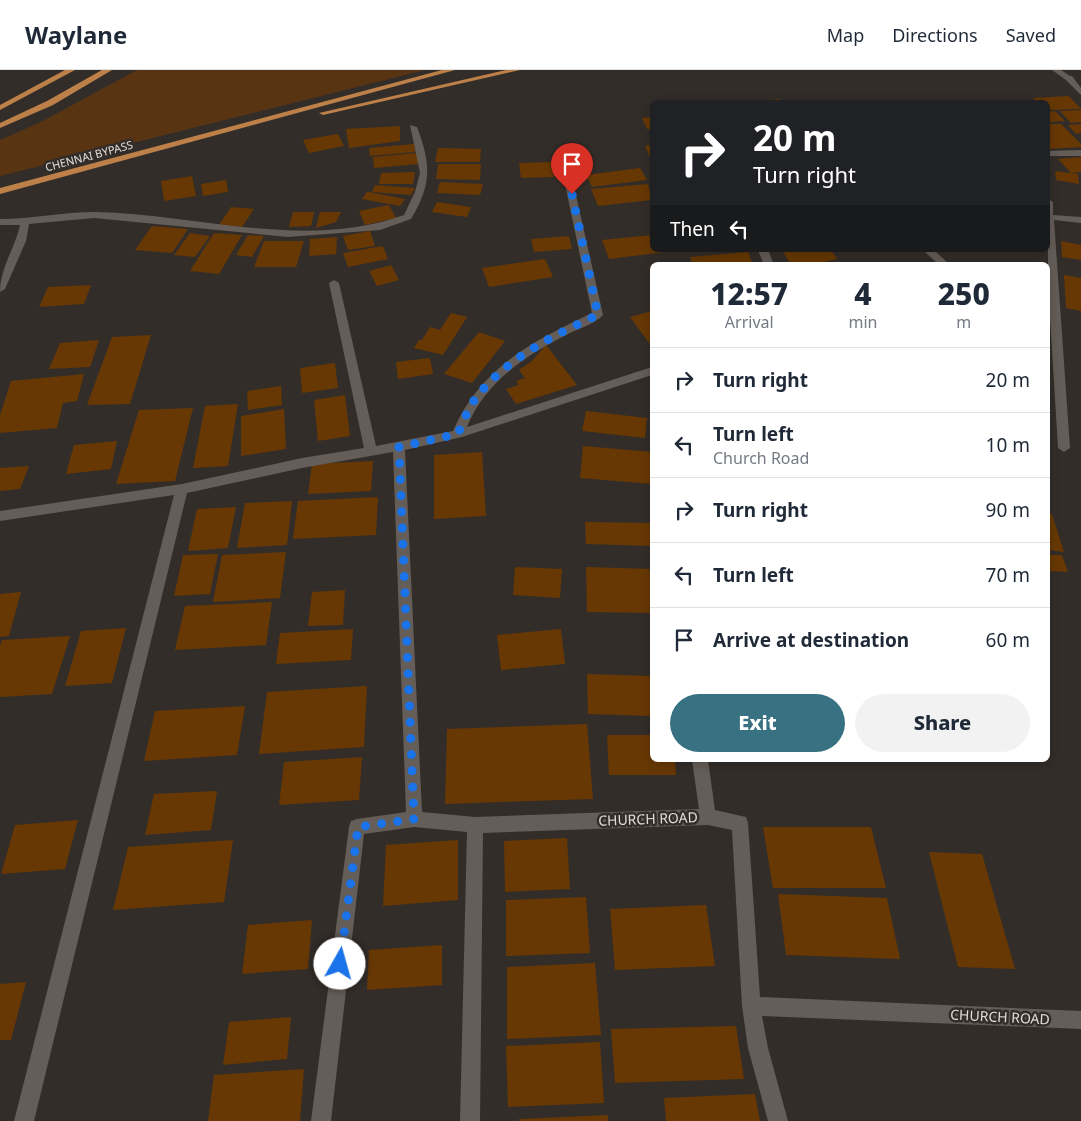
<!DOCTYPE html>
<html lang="en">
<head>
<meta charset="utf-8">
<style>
  body { margin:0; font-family:"Noto Sans",sans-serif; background:#f2f2f3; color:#1f2937; height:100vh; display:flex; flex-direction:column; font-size:19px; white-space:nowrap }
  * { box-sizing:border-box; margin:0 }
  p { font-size:16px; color:#747a83 }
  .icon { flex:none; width:28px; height:28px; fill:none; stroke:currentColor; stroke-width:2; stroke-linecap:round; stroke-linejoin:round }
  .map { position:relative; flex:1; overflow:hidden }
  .drawer { position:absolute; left:650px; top:192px; width:400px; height:500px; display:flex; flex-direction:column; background:#fff; border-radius:8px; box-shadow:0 2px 12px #0003 }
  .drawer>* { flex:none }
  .top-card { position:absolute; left:650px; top:30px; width:400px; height:152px; border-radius:8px; box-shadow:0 2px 12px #0003; background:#202124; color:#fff; overflow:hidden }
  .pin { position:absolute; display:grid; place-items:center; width:42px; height:42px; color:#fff; margin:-51px -21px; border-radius:50% 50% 50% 0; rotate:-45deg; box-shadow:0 0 5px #0007 }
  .pin .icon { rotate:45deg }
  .me { position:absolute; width:55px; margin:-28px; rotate:7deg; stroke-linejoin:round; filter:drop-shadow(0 0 4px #0008) }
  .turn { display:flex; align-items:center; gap:18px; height:105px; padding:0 20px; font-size:22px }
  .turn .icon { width:65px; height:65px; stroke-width:2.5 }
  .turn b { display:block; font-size:35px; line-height:42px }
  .then { display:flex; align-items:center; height:48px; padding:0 20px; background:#0003; gap:10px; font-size:19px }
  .eta { display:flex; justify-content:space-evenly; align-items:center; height:85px; text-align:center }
  .eta b { font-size:30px; font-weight:800; line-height:35px }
  .primary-button { display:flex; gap:10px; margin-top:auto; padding:10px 20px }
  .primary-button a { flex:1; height:58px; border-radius:30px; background:#377182; color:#fff; font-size:20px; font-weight:800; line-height:58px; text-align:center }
  .primary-button a+a { background:#f2f2f3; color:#1f2937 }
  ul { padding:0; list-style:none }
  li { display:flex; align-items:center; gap:15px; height:65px; padding:0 20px; border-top:1px solid #e0e1e3 }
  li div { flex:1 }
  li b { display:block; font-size:19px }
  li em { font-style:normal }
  header { display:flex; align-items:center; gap:30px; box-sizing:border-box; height:70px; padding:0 25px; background:#fff; border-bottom:1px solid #e0e1e3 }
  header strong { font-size:24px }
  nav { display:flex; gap:28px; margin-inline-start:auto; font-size:18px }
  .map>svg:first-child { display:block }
</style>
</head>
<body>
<header>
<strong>Waylane</strong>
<nav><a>Map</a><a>Directions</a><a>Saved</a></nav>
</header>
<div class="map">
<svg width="1081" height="1051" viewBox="0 0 1081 1051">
  <rect width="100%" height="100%" fill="#332d29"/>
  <path fill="#583413" d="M137,0H425L0,106V70L41,52Z"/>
  <g fill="#673804">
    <path d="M1069,26L1081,39L1048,40V32H1037L1033,28Z"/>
    <path d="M779,29L782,32H759V31Z"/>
    <path d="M1081,40V52L1071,53L1060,41Z"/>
    <path d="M1055,41L1065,51L1048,52V42Z"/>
    <path d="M652,47V59H647L642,48Z"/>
    <path d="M1048,54H1061L1081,74V77L1048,79Z"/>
    <path d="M1081,54V63L1076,64L1068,55Z"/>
    <path d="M400,56V71L349,78L346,59Z"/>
    <path d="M338,64L344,76L309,83L303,70Z"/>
    <path d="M414,74L415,82L370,86L369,78Z"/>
    <path d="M652,75V87H650L645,76Z"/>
    <path d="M438,78L481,79L480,92H435Z"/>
    <path d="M417,83L419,94L374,98L373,87Z"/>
    <path d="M1081,87V102L1071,103L1058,89Z"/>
    <path d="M551,92L554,107L521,108L519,93Z"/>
    <path d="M438,94H481L480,110L436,109Z"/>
    <path d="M640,98L647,110L592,117L586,105Z"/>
    <path d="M1055,101L1078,104L1079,114L1056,110Z"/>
    <path d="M415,102L413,114H379L381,103Z"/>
    <path d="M192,106L196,126L164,131L161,111Z"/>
    <path d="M226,110L228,122L203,126L201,114Z"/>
    <path d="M440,112L483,114L480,125L437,123Z"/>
    <path d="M648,114L652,130L598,136L591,119Z"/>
    <path d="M375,115L415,118L411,125L372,122Z"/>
    <path d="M367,122H369L405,129L400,136L362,129Z"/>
    <path d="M437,132L471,137L467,147L432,142Z"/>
    <path d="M389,135L396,148L365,155L359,141Z"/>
    <path d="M231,137L254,139L242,157L219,155Z"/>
    <path d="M293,142H314L311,156L289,157Z"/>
    <path d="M320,142H341L336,152L316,158Z"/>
    <path d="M152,156L188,159L172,183L135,180Z"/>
    <path d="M370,161L375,176L348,180L343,166Z"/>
    <path d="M190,163L210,166L195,187L174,185Z"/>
    <path d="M214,163L242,165L219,204L190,201Z"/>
    <path d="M248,165L264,166L252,187L236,185Z"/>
    <path d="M652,165V180L674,181L609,189L602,170Z"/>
    <path d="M569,166L572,179L534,182L531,169Z"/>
    <path d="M337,167L336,184L309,186L310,169Z"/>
    <path d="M264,171H304L296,197H254Z"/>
    <path d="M1061,171L1081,175V190L1062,187Z"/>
    <path d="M383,176L388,189L348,197L343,183Z"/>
    <path d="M782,180H831L837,189L811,195H791Z"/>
    <path d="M748,182L753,195H693L690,187Z"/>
    <path d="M545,189L553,207L489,217L482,198Z"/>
    <path d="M391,195L399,210L377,216L369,201Z"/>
    <path d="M1064,205L1081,208V241L1066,238Z"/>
    <path d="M91,215L84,234L39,237L48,217Z"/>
    <path d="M652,241V277L630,247Z"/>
    <path d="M451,243L467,247L443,285L414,278L419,270H422L430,257L440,260Z"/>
    <path d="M479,262L505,271L472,313L444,304Z"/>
    <path d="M151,265L130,334L87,335L112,267Z"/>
    <path d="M99,270L90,297L49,299L60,273Z"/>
    <path d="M546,275L577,315L516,334L506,319L519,315L516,311L525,308L519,300L532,291Z"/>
    <path d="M430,288L433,304L398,309L396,292Z"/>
    <path d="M335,293L338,318L302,323L300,298Z"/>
    <path d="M84,304L77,331L63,333L57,358L0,363V345L11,311Z"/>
    <path d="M281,316L282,335L248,340L247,321Z"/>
    <path d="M345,325L350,366L318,371L314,330Z"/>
    <path d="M238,334L228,396L193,398L205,336Z"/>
    <path d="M193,338L175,411L116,414L139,340Z"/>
    <path d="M284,339L286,379L241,386V346Z"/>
    <path d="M586,341L647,348L645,368L582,361Z"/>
    <path d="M117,371L111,399L66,404L74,375Z"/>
    <path d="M583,376L652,382V414L580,408Z"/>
    <path d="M482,382L486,446L434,449V385Z"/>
    <path d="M373,391L371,421L308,424L312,394Z"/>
    <path d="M29,396L20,419L0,421V398Z"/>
    <path d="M378,427L376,465L293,469L298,431Z"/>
    <path d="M292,431L287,475L237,478L245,433Z"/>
    <path d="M236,437L228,478L188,481L197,439Z"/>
    <path d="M1048,444H1052L1064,482L1048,480Z"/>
    <path d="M585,452L652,453V476L586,474Z"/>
    <path d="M286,482L280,528L213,532L222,485Z"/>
    <path d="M218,484L210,524L174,526L183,485Z"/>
    <path d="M1048,485H1062L1068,502L1048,501Z"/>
    <path d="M515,497L562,499L560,528L513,525Z"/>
    <path d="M586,497L652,499V543L587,542Z"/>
    <path d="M345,520L343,555L308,556L312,522Z"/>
    <path d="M21,522L9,566L0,567V524Z"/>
    <path d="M272,532L266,575L175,580L185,536Z"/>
    <path d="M126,558L112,613L65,616L81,561Z"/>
    <path d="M353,559L351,590L276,594L280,563Z"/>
    <path d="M561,559L565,594L501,600L497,565Z"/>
    <path d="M70,566L52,624L0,627V576L2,570Z"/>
    <path d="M587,604L652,606V646L588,644Z"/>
    <path d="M367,616L364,677L259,684L267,622Z"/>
    <path d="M245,636L237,685L144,691L155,641Z"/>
    <path d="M587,654L593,729L445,734L447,659Z"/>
    <path d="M607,665H652V690H675L676,705H609Z"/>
    <path d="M362,687L359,730L279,735L284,692Z"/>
    <path d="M217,721L211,760L145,765L154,724Z"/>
    <path d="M78,750L65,799L1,804L15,755Z"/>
    <path d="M763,757H871L886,818H773Z"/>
    <path d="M567,768L570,819L505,822L504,771Z"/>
    <path d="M233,770L224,832L113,840L128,777Z"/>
    <path d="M458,770V830L383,836L386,775Z"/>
    <path d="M929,782L982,784L1015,899L958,897Z"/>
    <path d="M778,824L887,828L900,889L786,885Z"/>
    <path d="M586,827L590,883L506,886V830Z"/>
    <path d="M706,835L715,896L615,900L610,839Z"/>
    <path d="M312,850L308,899L242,904L248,855Z"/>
    <path d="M442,875V915L367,920L369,880Z"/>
    <path d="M595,893L601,965L507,969V897Z"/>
    <path d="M26,912L11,970H0V914Z"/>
    <path d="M291,947L287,989L223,995L229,952Z"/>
    <path d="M736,956L744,1009L615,1013L611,959Z"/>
    <path d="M600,972L604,1033L508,1037L506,976Z"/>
    <path d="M304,999L300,1051H208L214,1005Z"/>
    <path d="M755,1024L760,1051H666L664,1028Z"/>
    <path d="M608,1045V1051H519V1049Z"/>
  </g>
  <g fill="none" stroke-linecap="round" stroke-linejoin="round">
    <path fill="#645d58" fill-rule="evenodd" d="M1052,0H1061L1073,8L1066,10Z"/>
    <g fill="#645d58" fill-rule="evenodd">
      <path d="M1066,6H1072L1081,18V25L1066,10Z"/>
      <path d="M793,30H797L801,32H792Z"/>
      <path d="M410,55L417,57C431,94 432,114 411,149L380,160L288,167L94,148L29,154L26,171L5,219L0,222C0,198 15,178 20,155H0V149C32,149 63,142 95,142C197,144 304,181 404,145L415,122L420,103Z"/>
      <path d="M1081,80V86H1048V81Z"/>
      <path d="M564,87L568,90L603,245C595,254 577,259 566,265C525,286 485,312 467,357L652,297V305L462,367L405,380L422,742L475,747L699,739L692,690H708L715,740L746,747L748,753L760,927L1081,941V959L762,946L768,978L788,1051H768L748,978L742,936L732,760L708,755L483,763L480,1051H460L467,762L414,757L364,764L331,1051H311L349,757L351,751L357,749L406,742L393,382L302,398L187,423L34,1051H14L174,425L0,451V441L182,414L302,388L364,378L329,213L334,210L339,213L376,376L453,361C480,298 533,271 592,243L560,90Z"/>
      <path d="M1048,129L1053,132V145L1081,147V153L1054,150L1070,378L1064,382L1058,378L1048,215Z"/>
      <path d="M758,180H768L774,195H764Z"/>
      <path d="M923,180H934L950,195H939Z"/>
    </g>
    <g fill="#be8049" fill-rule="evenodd">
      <path d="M65,0H75L0,40V35Z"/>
      <path d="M102,0H112L53,35L0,58V53L47,31Z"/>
      <path d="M442,0H455L0,124V118Z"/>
      <path d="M506,0H520L323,45L319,43Z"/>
    </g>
  </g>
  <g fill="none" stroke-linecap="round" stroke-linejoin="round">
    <path stroke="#1a73e8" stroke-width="9" stroke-dasharray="0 16.2" d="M340,894L358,757L414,749L399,377L458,364C463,352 468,339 475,329C505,289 554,265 598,245L572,124"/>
  </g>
  <g text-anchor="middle" stroke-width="5" stroke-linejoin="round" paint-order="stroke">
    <g font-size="11" fill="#e1ddda" stroke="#332d29">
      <text transform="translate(89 86) rotate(-15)" y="4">CHENNAI BYPASS</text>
    </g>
    <g font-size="14" fill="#e1ddda" stroke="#332d29">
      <text transform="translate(648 749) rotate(-2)" y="5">CHURCH ROAD</text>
      <text transform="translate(1000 947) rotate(3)" y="5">CHURCH ROAD</text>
    </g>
  </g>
</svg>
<div class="pin" style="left:572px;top:124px;background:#d93025"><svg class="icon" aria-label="arrive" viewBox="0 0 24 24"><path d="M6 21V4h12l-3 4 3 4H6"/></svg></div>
<svg class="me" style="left:340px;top:894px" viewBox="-20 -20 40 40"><circle r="19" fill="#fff"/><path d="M0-13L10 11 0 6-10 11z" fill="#1a73e8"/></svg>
<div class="top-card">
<div class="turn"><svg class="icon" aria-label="right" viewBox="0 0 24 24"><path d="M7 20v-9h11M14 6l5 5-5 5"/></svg><div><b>20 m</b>Turn right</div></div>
<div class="then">Then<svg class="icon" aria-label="left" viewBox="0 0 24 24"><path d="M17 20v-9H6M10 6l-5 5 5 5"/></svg></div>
</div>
<section class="drawer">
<div class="eta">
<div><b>12:57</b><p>Arrival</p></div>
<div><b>4</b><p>min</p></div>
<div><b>250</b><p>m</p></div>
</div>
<ul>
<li><svg class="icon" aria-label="right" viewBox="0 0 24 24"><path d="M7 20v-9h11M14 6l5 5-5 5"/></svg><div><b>Turn right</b></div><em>20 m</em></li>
<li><svg class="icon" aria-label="left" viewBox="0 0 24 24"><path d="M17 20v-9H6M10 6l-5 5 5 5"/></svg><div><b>Turn left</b><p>Church Road</p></div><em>10 m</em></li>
<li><svg class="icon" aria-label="right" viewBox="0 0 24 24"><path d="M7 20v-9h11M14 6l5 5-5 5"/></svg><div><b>Turn right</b></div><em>90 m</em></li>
<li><svg class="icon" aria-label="left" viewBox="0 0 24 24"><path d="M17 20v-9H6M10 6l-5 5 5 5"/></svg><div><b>Turn left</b></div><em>70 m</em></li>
<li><svg class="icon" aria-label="arrive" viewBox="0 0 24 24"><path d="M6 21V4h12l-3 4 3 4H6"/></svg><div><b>Arrive at destination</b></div><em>60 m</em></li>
</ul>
<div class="primary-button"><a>Exit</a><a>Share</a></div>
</section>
</div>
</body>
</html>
